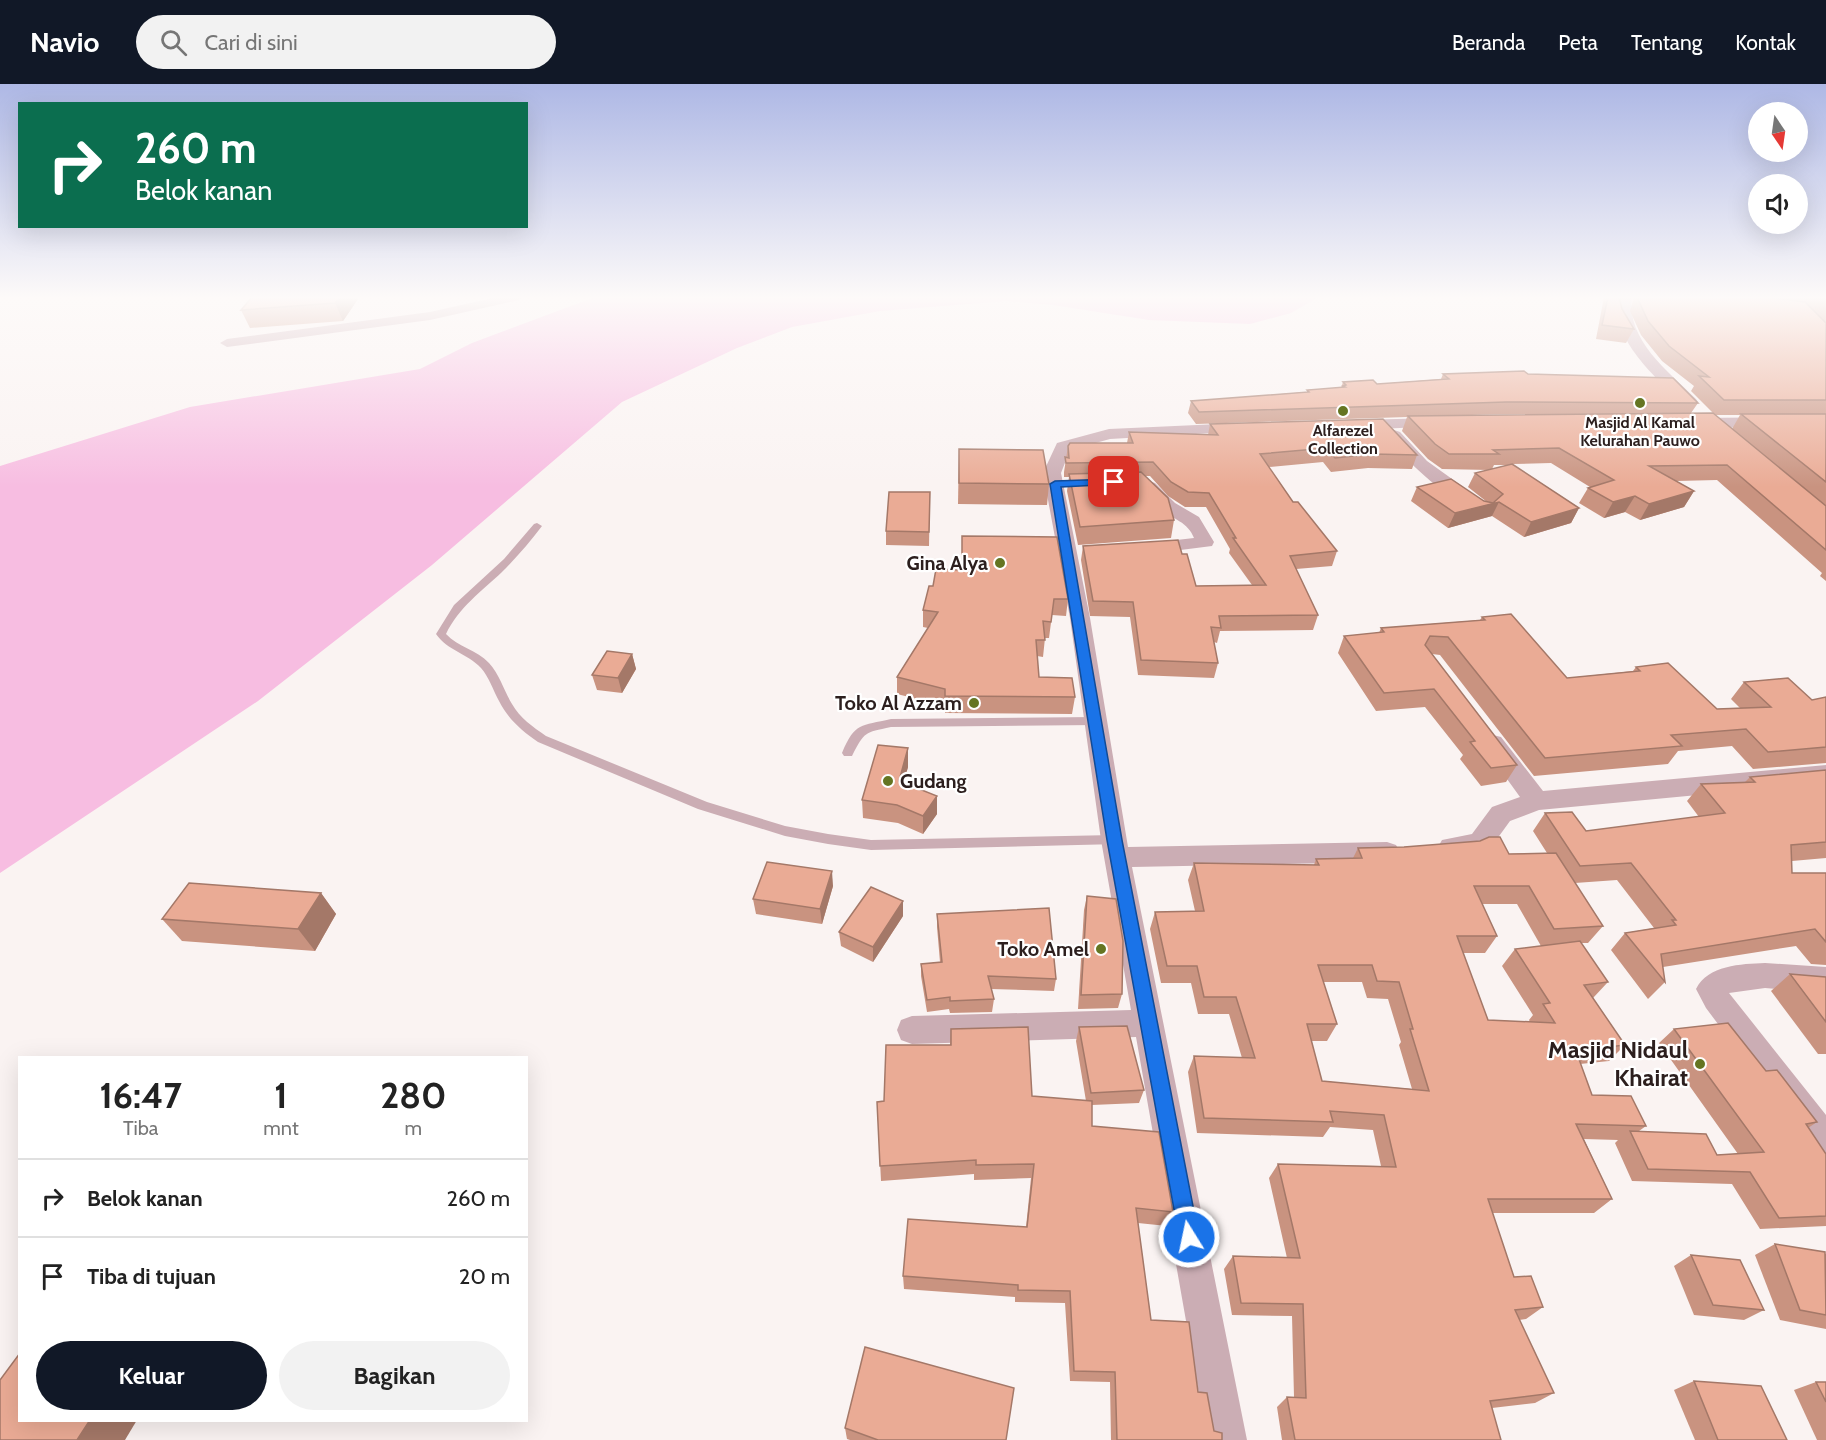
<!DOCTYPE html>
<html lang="id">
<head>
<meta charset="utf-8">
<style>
  body { margin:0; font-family:Cabin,sans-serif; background:#f2f2f2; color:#222; height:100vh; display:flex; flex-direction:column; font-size:22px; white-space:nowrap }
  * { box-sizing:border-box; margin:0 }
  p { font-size:20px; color:#767676 }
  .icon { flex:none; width:33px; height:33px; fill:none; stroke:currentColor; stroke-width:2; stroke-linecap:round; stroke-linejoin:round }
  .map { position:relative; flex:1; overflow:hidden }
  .side { position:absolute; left:18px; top:972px; width:510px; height:366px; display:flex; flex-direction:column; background:#fff; border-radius:0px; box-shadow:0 6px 24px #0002 }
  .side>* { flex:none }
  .hud { position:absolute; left:18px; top:18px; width:510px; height:126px; border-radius:0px; box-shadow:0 6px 24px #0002; background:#0b6e4f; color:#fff; overflow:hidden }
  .needle { width:39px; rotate:167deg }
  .buttons { position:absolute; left:1748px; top:18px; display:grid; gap:12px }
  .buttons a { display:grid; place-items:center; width:60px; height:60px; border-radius:50%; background:#fff; box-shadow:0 6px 24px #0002; font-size:30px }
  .pin { position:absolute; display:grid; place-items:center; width:51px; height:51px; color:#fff; margin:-26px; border-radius:12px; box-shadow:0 3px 9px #0006 }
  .me { position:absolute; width:66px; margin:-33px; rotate:350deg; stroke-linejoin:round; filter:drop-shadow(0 0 4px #0008) }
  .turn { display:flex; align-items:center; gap:21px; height:126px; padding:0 18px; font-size:27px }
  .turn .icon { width:78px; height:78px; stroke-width:2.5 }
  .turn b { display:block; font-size:42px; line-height:51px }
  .eta { display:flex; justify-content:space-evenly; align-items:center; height:102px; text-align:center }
  .eta b { font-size:36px; font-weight:800; line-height:42px }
  .cta { display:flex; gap:12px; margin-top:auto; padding:12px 18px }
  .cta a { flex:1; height:69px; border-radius:36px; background:#111827; color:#fff; font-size:24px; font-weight:800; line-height:69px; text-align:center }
  .cta a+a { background:#f2f2f2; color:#222 }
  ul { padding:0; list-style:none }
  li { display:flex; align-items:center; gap:18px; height:78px; padding:0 18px; border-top:2px solid #e0e0e0 }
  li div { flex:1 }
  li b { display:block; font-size:22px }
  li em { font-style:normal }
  header { display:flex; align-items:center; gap:36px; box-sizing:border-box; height:84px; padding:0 30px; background:#111827; color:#fff }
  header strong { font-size:28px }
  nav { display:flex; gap:33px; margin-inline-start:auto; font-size:21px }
  .search { width:420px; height:54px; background:#f2f2f2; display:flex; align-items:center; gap:15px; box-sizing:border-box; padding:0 21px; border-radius:33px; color:#767676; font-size:22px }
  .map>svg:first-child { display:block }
</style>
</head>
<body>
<header>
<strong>Navio</strong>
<div class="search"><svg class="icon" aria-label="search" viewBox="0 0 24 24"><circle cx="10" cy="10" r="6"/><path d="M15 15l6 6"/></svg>Cari di sini</div>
<nav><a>Beranda</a><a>Peta</a><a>Tentang</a><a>Kontak</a></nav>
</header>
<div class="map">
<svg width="1826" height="1356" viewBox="0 0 1826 1356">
  <rect width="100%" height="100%" fill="#faf3f2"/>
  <path fill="#f7bde1" d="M595,213H1319L1291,229L1250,240L1149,236L1053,221L1006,217L880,227L792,243L737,264L622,318L432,481L258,617L0,789V382L190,323L420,285L472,259Z"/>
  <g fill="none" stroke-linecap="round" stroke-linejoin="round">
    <g fill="#cbadb4" fill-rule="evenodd">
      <path d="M537,439L542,442C530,458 516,474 502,488C481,508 459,523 446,550C458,563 477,566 489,579C500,591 504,607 512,620C520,634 533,643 546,652L707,718L785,742L828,750L871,756L1114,751L1119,752L1120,756L1119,760L871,766L828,760L785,752L698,725L538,658C522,647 508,635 499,617C493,606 489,593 481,584C467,569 448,567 436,550L454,521L504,475L534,440Z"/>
      <path d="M1096,633L1102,637L1096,641L891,643C864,649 865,647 852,672H844L842,669C855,638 861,642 891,635Z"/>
    </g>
    <g fill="#cbadb4" fill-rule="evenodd">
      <path d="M497,213H521L519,216L430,236L227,263L220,259L227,255L430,228Z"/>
      <path d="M1618,213H1632C1626,256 1668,287 1696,315L1698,318L1696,321H1684C1656,293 1611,257 1618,213Z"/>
      <path d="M1826,333V343L1692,344L1684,339L1692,334Z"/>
      <path d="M1436,334L1444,339L1442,342L1357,346L1349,341L1357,336Z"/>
      <path d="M1241,339L1247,341L1249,344L1247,347L1110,355L1070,366L1061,389L1090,534L1128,763L1387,758L1396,761L1400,768L1396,775L1387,778L1132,783L1247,1356H1207L1136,953L912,960L901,956L897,946L901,936L912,932L1131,926L1101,756L1070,534L1043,389L1057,359L1109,345Z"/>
      <path d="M1394,346L1400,348L1427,377L1473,410L1476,414L1473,418C1451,423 1399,369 1386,351Z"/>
      <path d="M1146,396L1155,399L1175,419L1199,433L1214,458L1212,462L1149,470L1142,468L1139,464L1142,460L1194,454C1188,438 1173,435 1161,426C1152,420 1144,410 1137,401Z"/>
      <path d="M1493,651L1501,653L1543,707L1826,681V699L1539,726L1510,737L1489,766L1451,773L1442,770L1438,763L1442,756L1472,750L1492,723L1520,713L1481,659L1485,653Z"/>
      <path d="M1765,879L1826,883V909L1765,904L1729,909L1826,1031V1073L1814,1068L1706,924L1696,905C1708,881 1741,880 1765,879Z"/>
    </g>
  </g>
  <g fill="#c99380" fill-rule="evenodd">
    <path d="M1604,213H1619L1622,225L1634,245L1626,259L1596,255Z"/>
    <path d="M1634,213H1826V497L1820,492L1822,489L1717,396L1676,397L1694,407L1684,423L1640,436L1625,428L1604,434L1579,419L1588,404L1590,403L1551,379L1512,380L1579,424L1571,439L1524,453L1492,432L1448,444L1411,417L1417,403L1487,418L1468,403L1475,389L1489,386L1442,385L1428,375L1402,347L1407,333L1196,340L1188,329L1191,317L1307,308V306L1341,304L1343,298L1377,300L1441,295L1443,290H1528L1698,319L1691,329L1714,330L1691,307L1694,302L1662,277L1641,251L1630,227ZM1501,330H1604L1442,332ZM1715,331H1740L1732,345ZM1494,381H1510L1492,385Z"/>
    <path d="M358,215L343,237L250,244L241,226Z"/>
    <path d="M1210,340L1417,371L1412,385L1368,384L1331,388L1323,378L1269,383L1293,418L1337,467L1332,482L1296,485L1318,531L1313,546L1220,547L1217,559L1214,558L1218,579L1214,594L1138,591L1130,533L1090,532L1081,476L1083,462L1182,470L1196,502L1252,501L1229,469L1230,465L1206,423H1185L1168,412L1150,392H1145L1174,436L1171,454L1078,461L1067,407L1069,393H1064V388L1068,362L1127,359L1129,348L1208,351Z"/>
    <path d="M959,365L1049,400L1047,421L958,420Z"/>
    <path d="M930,408L929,462L886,461V447Z"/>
    <path d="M962,452L1068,515L1066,532L1052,531L1049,554H1045L1043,573L1037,572L1039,593L1075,613L1072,630L945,629V622L897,610V593L928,544L923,543V526L933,502L962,486Z"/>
    <path d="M1482,533L1567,594L1633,587L1636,583L1717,625L1740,624L1731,615L1744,598L1812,616L1826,613V679L1753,685L1732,662L1678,667L1668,680L1534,692L1440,571L1432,570L1517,681L1506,698L1481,702L1460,675L1463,671L1425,623L1376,627L1338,569L1344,552L1379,549L1381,544L1480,536Z"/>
    <path d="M632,570L636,585L622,609L597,606L592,591Z"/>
    <path d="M908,664V683L903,699L937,712V730L923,750L898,739L863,734L862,716Z"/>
    <path d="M1826,686V774L1792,777V789H1826V881L1811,880L1796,862L1663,883L1665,898L1648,915L1611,866L1625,849L1654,844L1617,796L1575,799L1603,842L1588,859H1581L1608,898L1593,914L1625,961L1609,977L1580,980L1592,1011L1646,1042L1639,1047L1717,1071L1738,1070L1659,959L1674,945L1766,987L1817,1038L1808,1044L1826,1070V1142L1760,1145L1732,1100L1632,1097L1615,1059L1618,1056L1584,1055L1612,1115L1594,1129H1492L1514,1193L1543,1223L1526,1235L1519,1236L1554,1309L1535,1319L1492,1324L1501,1356H1282L1277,1323L1287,1313H1294L1292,1232L1232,1231L1224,1185L1233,1172L1287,1174L1269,1094L1278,1080L1381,1082L1373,1046L1330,1043L1323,1053L1197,1049L1188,988L1194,972L1242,974L1229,930H1198L1191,899H1161L1150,845L1155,828L1195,827L1188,796L1194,779L1314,781L1316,775L1353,774L1358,764L1509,770L1547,769L1533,747L1545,729L1586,747L1699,733L1687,717L1701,700L1745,698L1750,693ZM1482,820H1517L1541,862L1515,865L1502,882L1533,931L1529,936L1530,938L1488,936L1463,869H1485L1497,852ZM1323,898H1362L1367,914L1388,915L1401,958L1399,961L1412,1005L1322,997L1311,957H1327L1337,940Z"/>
    <path d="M833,802L822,840L756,830L753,815Z"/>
    <path d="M321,809L336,830L315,867L182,857L162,835Z"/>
    <path d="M1087,812L1122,910L1118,924L1078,925L1084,826Z"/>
    <path d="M937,830L1056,895L1054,907L991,905L994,915L992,928L950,929L949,925L927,928L921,892V880L940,878L937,843Z"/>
    <path d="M903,832L873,878L841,862L839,848Z"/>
    <path d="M1790,890L1826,893V970H1818L1771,907Z"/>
    <path d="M1079,943L1144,1006L1139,1019L1092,1021V1042L1173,1128L1167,1142L1138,1139L1151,1236L1198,1308L1214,1347L1222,1356H1111L1110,1298L1070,1297L1065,1219L1015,1218V1213L904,1205L903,1192L1026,1143L1031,1094L974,1096V1090L881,1097L877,1018L884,1017L950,961L951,945L1032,1012L1086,1017L1076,957Z"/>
    <path d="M1775,1160L1826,1170V1245L1780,1236L1755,1171Z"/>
    <path d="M1691,1171L1764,1226L1744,1236L1694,1231L1674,1182Z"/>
    <path d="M1694,1297L1787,1356H1695L1674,1306Z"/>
    <path d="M1816,1298H1826V1356H1817L1794,1306Z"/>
    <path d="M845,1344L1006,1356H850L847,1355Z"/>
  </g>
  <g fill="#a47868">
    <path d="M339,213H357L358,215L343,237L335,219Z"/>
    <path d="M1694,407L1684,423L1640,436L1649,420Z"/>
    <path d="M1635,412L1625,428L1604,434L1613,418Z"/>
    <path d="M1499,418L1492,432L1448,444L1455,429Z"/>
    <path d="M1579,424L1571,439L1524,453L1531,438Z"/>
    <path d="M632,570L636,585L622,609L618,594Z"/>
    <path d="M908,664V683L899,715V697Z"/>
    <path d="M937,712V730L923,750V732Z"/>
    <path d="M832,787L833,802L822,840L820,825Z"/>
    <path d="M321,809L336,830L315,867L298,845Z"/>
    <path d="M903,817V832L873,878V863Z"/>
    <path d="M90,1336H137L125,1356H77Z"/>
  </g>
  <g fill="#eaab95" stroke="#a47868" stroke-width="1.5" fill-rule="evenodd">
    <path d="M252,213H339L335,219L241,226Z"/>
    <path d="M1608,213H1619L1622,225L1634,245L1602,241Z"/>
    <path d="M1637,213H1766L1805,218L1826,239V316H1724L1699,292L1709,293L1669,262L1648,237Z"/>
    <path d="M1524,287L1528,290L1673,294L1698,319L1506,318L1199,328L1191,317L1309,308L1307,306L1345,303L1343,302L1346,301L1343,298L1373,296L1377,300L1449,295L1443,290Z"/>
    <path d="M1713,329L1826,422V466L1727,381L1649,382L1694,407L1649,420L1635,412L1613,418L1588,404L1614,396L1559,364L1493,366L1499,370H1449L1435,360L1408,332Z"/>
    <path d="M1741,330H1826V398Z"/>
    <path d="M1383,335L1417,371L1373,370L1335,374L1327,364L1260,370L1293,418H1298L1337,467L1290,472L1318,531L1219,532L1221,544L1211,543L1218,579L1141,576L1133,518L1093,517L1083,462L1178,456L1182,470H1187L1196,502L1266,501L1233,454H1236L1209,409L1188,408L1171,398L1153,378L1066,379L1065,373L1069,374L1068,362L1070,359H1133L1129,348L1218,351L1210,340Z"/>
    <path d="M959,365L1043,366L1049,400L959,399Z"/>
    <path d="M1512,380L1579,424L1531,438L1499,418L1455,429L1417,403L1451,395L1484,417L1493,419L1503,410L1475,389Z"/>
    <path d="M1141,388L1168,414L1174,436L1080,443L1069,390Z"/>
    <path d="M889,408H930L929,448L886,447Z"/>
    <path d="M962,452L1057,453L1068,515H1054L1051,538L1043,537L1045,556H1036L1039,593L1072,594L1075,613L945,612V605L897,593L938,528L923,526L929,502H933L936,485L962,486Z"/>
    <path d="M1511,530L1567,594L1640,587L1636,583L1668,579L1717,625L1771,623L1744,598L1788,594L1812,616L1826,613V663L1768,668L1746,645L1671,651L1682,662L1545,674L1448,553L1430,552L1425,561L1517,681L1491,684L1470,658L1475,657L1434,605L1384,609L1344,552L1384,548L1381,544L1485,536L1482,533Z"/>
    <path d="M607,567L632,570L618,594L592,591Z"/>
    <path d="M878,661L908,664L899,697L937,712L923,732L897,721L862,716Z"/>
    <path d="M1826,686V758L1791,761L1792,789H1826V858L1815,845L1661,870L1665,898L1625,849L1676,841L1672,836H1676L1631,779L1580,782L1545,729L1572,728L1586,747L1725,729L1701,700L1755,698L1750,693Z"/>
    <path d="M1489,753H1500L1509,770L1556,769L1603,842L1554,845L1529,802H1474L1497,852H1457L1488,936L1555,939L1543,920L1550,919L1515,865L1580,857L1608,898L1584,901L1625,961L1576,967L1592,1011L1631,1012L1646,1042L1576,1040L1612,1115H1488L1514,1193L1531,1192L1543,1223L1515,1226L1554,1309L1490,1317L1501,1356H1295L1287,1313L1306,1314L1303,1220L1241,1219L1233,1172L1300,1174L1278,1080L1396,1083L1384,1031L1330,1027L1333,1038L1204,1034L1194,972L1255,974L1236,913H1204L1197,882H1167L1155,828L1204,827L1194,779L1319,781L1316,775L1362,774L1358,764L1404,763L1480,757ZM1318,881H1372L1377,897L1399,898L1413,945H1410L1429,1007L1322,997L1307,940H1337Z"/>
    <path d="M767,778L832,787L820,825L753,815Z"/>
    <path d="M189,799L321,809L298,845L162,835Z"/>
    <path d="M871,803L903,817L873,863L839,848Z"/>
    <path d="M1087,812L1116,815L1123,857L1122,910L1081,911Z"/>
    <path d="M1049,824L1056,895L988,892L994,915L950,917V913L927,916L921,880L942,878L937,830Z"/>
    <path d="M1790,890L1826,893V938Z"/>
    <path d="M1728,939L1766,987L1777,986L1817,1038L1806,1040L1826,1070V1132L1779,1134L1750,1088L1648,1085L1630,1047L1706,1050L1717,1071L1764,1068L1674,945Z"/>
    <path d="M1127,942L1144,1006L1091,1009L1079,943Z"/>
    <path d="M1028,943L1032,1012L1092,1017V1042L1159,1048L1173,1128L1136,1124L1151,1236L1189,1238L1198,1308L1207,1309L1214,1347L1222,1349V1356H1117L1115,1288L1074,1287L1070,1207L1018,1206V1201L903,1192L908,1135L1027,1143L1034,1080L976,1081V1076L880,1082L877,1018L884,1017L886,961H951V945Z"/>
    <path d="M1775,1160L1825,1168L1826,1231L1800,1226Z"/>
    <path d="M1691,1171L1740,1176L1764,1226L1713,1221Z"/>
    <path d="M865,1263L1014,1304L1006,1356H878L845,1344Z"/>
    <path d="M20,1269V1336H90L77,1356H0V1296Z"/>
    <path d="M1694,1297L1761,1302L1787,1356H1718Z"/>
    <path d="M1816,1298H1826V1318Z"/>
  </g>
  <linearGradient id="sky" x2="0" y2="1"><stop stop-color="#aeb8e5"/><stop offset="0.53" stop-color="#fdfaf9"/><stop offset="1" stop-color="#fdfaf9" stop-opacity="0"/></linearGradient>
  <rect width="1826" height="403" fill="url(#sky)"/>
  <path fill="#1a73e8" stroke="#114b97" stroke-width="1.5" d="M1114,395H1118V400L1061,403L1122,756L1199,1153L1196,1160L1189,1163L1182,1160L1179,1153L1107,756L1050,400L1055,397Z"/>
  <g fill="#657522" stroke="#fff" stroke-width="2">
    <circle cx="1640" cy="319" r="6"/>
    <circle cx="1343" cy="327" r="6"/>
    <circle cx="1000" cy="479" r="6"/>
    <circle cx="974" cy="619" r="6"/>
    <circle cx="888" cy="697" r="6"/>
    <circle cx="1101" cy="865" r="6"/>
    <circle cx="1700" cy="980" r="6"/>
  </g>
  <g text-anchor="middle" stroke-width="4.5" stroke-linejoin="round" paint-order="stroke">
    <g font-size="16" font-weight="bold" fill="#2c1f1e" stroke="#fff">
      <text x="1640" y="344">Masjid Al Kamal<tspan x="1640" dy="18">Kelurahan Pauwo</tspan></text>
      <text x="1343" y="352">Alfarezel<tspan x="1343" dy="18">Collection</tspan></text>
    </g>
    <g font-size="20" font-weight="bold" fill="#2c1f1e" stroke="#fff" text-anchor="end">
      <text x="988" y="486">Gina Alya</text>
      <text x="962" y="626">Toko Al Azzam</text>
      <text x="900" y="704" text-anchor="start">Gudang</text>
      <text x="1089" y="872">Toko Amel</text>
    </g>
    <g font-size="24" font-weight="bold" fill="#2c1f1e" stroke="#fff" text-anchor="end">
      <text x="1688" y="974">Masjid Nidaul<tspan x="1688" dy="28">Khairat</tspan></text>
    </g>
  </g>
</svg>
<div class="buttons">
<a><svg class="needle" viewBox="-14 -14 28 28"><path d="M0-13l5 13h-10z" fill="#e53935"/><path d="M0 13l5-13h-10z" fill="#767676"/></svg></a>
<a><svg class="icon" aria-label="sound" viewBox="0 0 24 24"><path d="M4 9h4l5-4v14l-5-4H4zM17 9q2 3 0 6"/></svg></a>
</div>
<div class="pin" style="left:1114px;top:398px;background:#d93025"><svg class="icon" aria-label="arrive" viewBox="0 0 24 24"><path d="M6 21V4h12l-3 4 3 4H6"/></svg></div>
<svg class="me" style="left:1189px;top:1153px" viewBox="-20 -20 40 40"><circle r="17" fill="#1a73e8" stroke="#fff" stroke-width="3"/><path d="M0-11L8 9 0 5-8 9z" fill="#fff"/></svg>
<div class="hud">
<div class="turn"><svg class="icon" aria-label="right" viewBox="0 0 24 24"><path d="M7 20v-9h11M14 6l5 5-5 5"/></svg><div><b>260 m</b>Belok kanan</div></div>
</div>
<section class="side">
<div class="eta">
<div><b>16:47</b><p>Tiba</p></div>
<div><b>1</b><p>mnt</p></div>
<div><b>280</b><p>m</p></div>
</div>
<ul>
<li><svg class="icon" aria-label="right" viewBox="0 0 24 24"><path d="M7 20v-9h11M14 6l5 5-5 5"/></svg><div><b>Belok kanan</b></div><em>260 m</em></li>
<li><svg class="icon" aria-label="arrive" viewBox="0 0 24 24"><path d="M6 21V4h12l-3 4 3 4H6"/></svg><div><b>Tiba di tujuan</b></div><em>20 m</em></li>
</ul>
<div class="cta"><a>Keluar</a><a>Bagikan</a></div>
</section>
</div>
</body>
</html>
